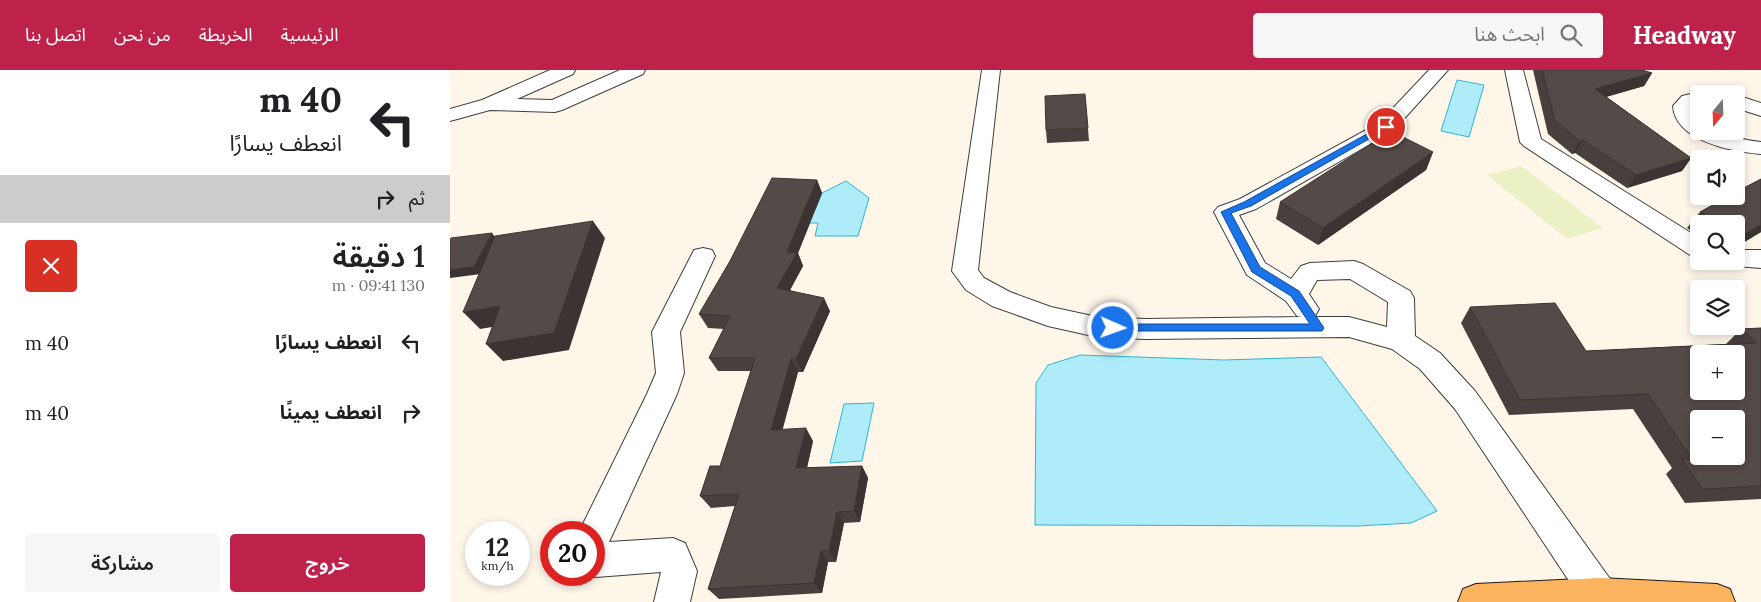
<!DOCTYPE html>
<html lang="ar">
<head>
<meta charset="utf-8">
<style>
  body { margin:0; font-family:Lora,"Noto Sans Arabic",serif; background:#f6f6f6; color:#202124; direction:rtl; height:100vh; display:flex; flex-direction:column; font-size:19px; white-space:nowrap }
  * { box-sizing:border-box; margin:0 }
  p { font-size:16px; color:#757577 }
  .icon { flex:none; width:28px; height:28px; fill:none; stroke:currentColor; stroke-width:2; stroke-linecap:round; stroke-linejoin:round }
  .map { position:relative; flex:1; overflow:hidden; direction:ltr }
  .drawer { display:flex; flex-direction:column; background:#fff; width:450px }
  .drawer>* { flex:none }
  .top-card { background:#fff; color:#202124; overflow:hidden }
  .needle { width:32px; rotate:199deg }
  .controls { position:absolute; left:1240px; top:15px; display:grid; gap:10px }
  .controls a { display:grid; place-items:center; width:55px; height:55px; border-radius:5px; background:#fff; box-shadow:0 2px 8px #0003; font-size:25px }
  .speed { position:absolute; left:15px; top:451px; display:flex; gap:10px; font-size:25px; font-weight:700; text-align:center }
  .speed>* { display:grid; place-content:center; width:65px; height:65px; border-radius:50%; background:#fff; box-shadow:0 2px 8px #0003; line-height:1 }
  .speed small { font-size:12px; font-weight:400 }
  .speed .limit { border:8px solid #d22; background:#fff; color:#111 }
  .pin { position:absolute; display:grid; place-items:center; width:42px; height:42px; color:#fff; margin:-21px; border:2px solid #fff; border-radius:50%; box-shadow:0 1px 5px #0007 }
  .me { position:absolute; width:55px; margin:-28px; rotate:92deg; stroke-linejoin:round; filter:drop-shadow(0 0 4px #0008) }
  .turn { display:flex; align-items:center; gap:18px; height:105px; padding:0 25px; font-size:22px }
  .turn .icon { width:65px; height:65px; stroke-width:2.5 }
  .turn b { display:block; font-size:35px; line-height:42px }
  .then { display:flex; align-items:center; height:48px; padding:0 25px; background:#0003; gap:10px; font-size:19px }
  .round { display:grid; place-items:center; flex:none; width:52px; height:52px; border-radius:5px; background:#f6f6f6 }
  .overview { display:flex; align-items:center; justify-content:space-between; height:85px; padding:0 25px }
  h1 { font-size:30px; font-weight:600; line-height:38px }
  .primary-button { display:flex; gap:10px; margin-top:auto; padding:10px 25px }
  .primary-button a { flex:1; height:58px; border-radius:5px; background:#be214a; color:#fff; font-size:20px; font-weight:600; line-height:58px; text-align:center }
  .primary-button a+a { background:#f6f6f6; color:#202124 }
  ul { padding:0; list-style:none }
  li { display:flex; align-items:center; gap:15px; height:70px; padding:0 25px }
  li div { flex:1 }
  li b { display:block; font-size:19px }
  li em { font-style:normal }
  header { display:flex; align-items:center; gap:30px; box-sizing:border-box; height:70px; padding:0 25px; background:#be214a; color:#fff }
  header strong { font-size:24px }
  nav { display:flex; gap:28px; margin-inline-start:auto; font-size:18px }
  .search { width:350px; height:45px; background:#f6f6f6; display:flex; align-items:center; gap:12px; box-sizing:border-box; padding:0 18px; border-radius:5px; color:#757577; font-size:19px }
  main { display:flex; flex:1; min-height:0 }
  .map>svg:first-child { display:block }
</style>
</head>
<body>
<header>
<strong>Headway</strong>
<div class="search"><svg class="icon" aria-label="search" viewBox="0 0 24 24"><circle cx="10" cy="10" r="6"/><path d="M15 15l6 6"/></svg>ابحث هنا</div>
<nav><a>الرئيسية</a><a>الخريطة</a><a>من نحن</a><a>اتصل بنا</a></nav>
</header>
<main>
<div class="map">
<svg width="1311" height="532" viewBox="0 0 1311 532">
  <rect width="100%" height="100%" fill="#fff6ea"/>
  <path fill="#ebf1c5" d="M1071,96L1153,158L1117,169L1037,105Z"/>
  <g fill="#adecf8" stroke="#32b3d0">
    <path d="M1007,10L1034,15L1019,67L991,61Z"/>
    <path d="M396,111L419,128L408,166H365L368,153H339L365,140L372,123Z"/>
    <path d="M630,285L774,290L871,287L987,441L961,453L908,456L585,455L586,313L598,295Z"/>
    <path d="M424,333L412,391L380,393L394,334Z"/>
  </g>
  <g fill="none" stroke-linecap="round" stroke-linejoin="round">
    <defs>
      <g id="minor">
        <path d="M100,0H125L123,4L67,29L102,30L170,0H195L193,4L112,40L105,42L40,40L0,51V39L32,30Z"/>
        <path d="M532,0H550L528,200L534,208L560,222L601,237L647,247L695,249L851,247L847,246L836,231L797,205L764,142L768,137L790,129L929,53L979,0H998L943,61L806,139L789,145L815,193L841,209L851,196L860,193L904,191L913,194L960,221L964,228L965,266L990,283L1025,321L1163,513L1168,526L1166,532H1133L1005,339L970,299L942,279L899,267L695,269L647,267L598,256L542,236L516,220L502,201ZM900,209L938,232L937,257L899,247H861L865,246L869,239L859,224L867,210Z"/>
        <path d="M1055,0H1073L1091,69L1249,168V187L1240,185L1074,76L1070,72Z"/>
        <path d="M1249,22L1255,24H1249V34L1243,37L1245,47L1249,50V61C1272,61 1288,70 1311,72V84C1283,82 1225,71 1223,36L1232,26Z"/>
        <path d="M1286,25L1311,33V46L1286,38Z"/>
        <path d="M253,178L262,180L265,186L230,262L234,303L227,324L159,472L223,468L235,473L247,501L240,532H204L211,502L146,507L141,505H144V462H129L197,324L206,303L202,262L241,186L244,180Z"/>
        <path d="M1286,180H1311V198L1286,196L1277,194L1276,191H1286Z"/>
      </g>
      <path id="major" d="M1150,508L1267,514L1280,519L1285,532H1008L1013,519L1026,514Z"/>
    </defs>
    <use href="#minor" stroke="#3e3e3e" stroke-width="2"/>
    <use href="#major" stroke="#1c1c1c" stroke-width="2"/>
    <use href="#minor" fill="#fff" fill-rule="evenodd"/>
    <use href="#major" fill="#fcb35d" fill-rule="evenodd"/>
  </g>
  <g fill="#48403e">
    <path d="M1083,0H1192L1202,3L1194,16L1156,27L1241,88L1232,101L1177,118L1125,83L1122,84L1098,64Z"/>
    <path d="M638,58L639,71L597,73L596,60Z"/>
    <path d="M983,82L976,100L868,175L826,149L830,132Z"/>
    <path d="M1311,109V162L1286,177V154H1249V166L1237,158L1250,142L1279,126H1286V122Z"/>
    <path d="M367,110L372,123L348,183L353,196L340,220L380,241L353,302H348L332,360L363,371L357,398L412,396L418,408L410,452L394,453L386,492H378L372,523L269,529L258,519L285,436L261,438L250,426L270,396L301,301H268L259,288L274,259L258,258L249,244Z"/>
    <path d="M1020,237L1136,281L1276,274L1291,259L1311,258V429L1235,433L1216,404L1222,398L1183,339L1059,345L1011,253Z"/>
  </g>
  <g fill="#3b3432">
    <path d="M1202,3L1194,16L1138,32L1145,19Z"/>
    <path d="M1133,70L1125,83L1122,84L1130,71Z"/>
    <path d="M983,82L976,100L868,175L873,158Z"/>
    <path d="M1241,88L1232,101L1177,118L1186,105Z"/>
    <path d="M367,110L372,123L348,183L353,196L334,231L327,218L337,182Z"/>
    <path d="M143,151L155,168L119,280L53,291L36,274Z"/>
    <path d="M1311,155V162L1286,177V169Z"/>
    <path d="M42,163L48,171L31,204L0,208V200Z"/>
    <path d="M374,228L380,241L353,302L346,289Z"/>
    <path d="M50,236L66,253L30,259L13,242Z"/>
    <path d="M341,289L348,302L329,373L321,360Z"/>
    <path d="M356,358L363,371L354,410L346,398Z"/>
    <path d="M412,396L418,408L410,452L404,441Z"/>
    <path d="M387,442L394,453L386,492L379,481Z"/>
    <path d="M371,481L378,492L372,523L364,513Z"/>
  </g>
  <g fill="#544a48" stroke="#3b3432" fill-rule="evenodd">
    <path d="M1092,0H1192L1202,3L1145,19L1241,88L1186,105L1133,70L1130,71L1105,51Z"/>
    <path d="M635,24L638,58L596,60L595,26Z"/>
    <path d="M941,61L983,82L873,158L830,132Z"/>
    <path d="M322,108L367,110L337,182L347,183L327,218L374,228L346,289H341L321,360L356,358L346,398L412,396L404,441L387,442L379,481H371L364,513L258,519L289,424L250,426L260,396H270L305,288H259L280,246L249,244L280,191Z"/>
    <path d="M1311,109V155L1286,169V154H1264L1263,150L1250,142L1279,126H1286V122Z"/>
    <path d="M143,151L104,263L36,274L50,236L13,242L45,166Z"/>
    <path d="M42,163L24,197L0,200V170L1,168Z"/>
    <path d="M1105,233L1136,281L1307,273L1291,259L1311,258V416L1253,419L1232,390L1242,389L1198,324L1070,330L1020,237ZM1249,284H1286V321H1249ZM1249,349H1286V386H1249Z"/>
  </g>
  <path fill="#1a73e8" stroke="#114b97" d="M933,55L940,57L801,136L781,143L810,197L849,221L872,255L874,258L872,261H659L658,258L659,255L663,254H860L841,226L802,202L771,142L794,132Z"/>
</svg>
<div class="controls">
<a><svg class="needle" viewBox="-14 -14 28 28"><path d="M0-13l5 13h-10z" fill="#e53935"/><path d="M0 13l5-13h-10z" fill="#757577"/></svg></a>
<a><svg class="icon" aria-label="sound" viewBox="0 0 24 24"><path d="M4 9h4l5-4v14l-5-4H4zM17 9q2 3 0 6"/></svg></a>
<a><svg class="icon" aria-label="search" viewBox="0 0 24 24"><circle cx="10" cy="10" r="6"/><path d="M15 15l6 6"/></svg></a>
<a><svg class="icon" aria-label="layers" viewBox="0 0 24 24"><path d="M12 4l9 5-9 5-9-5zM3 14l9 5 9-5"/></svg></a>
<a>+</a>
<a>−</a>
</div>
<div class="speed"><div>12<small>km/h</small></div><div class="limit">20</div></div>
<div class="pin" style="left:936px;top:57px;background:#d93025"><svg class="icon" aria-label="arrive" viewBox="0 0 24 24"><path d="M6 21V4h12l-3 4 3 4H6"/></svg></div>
<svg class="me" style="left:663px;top:258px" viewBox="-20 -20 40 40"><circle r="17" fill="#1a73e8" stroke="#fff" stroke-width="3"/><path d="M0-11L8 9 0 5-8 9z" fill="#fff"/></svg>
</div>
<section class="drawer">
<div class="top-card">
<div class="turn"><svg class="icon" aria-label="left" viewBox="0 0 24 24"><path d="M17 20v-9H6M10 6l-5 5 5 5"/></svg><div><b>40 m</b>انعطف يسارًا</div></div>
<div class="then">ثم<svg class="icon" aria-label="right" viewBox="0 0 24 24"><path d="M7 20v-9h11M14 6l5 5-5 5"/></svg></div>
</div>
<div class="overview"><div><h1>1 دقيقة</h1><p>130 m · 09:41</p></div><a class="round" style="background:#d93025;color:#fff"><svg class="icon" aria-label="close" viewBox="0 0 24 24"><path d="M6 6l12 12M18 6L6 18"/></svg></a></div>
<ul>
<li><svg class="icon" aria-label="left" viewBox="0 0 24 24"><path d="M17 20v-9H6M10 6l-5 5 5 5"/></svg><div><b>انعطف يسارًا</b></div><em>40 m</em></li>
<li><svg class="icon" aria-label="right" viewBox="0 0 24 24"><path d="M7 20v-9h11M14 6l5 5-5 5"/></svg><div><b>انعطف يمينًا</b></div><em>40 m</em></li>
</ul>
<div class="primary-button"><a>خروج</a><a>مشاركة</a></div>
</section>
</main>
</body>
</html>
